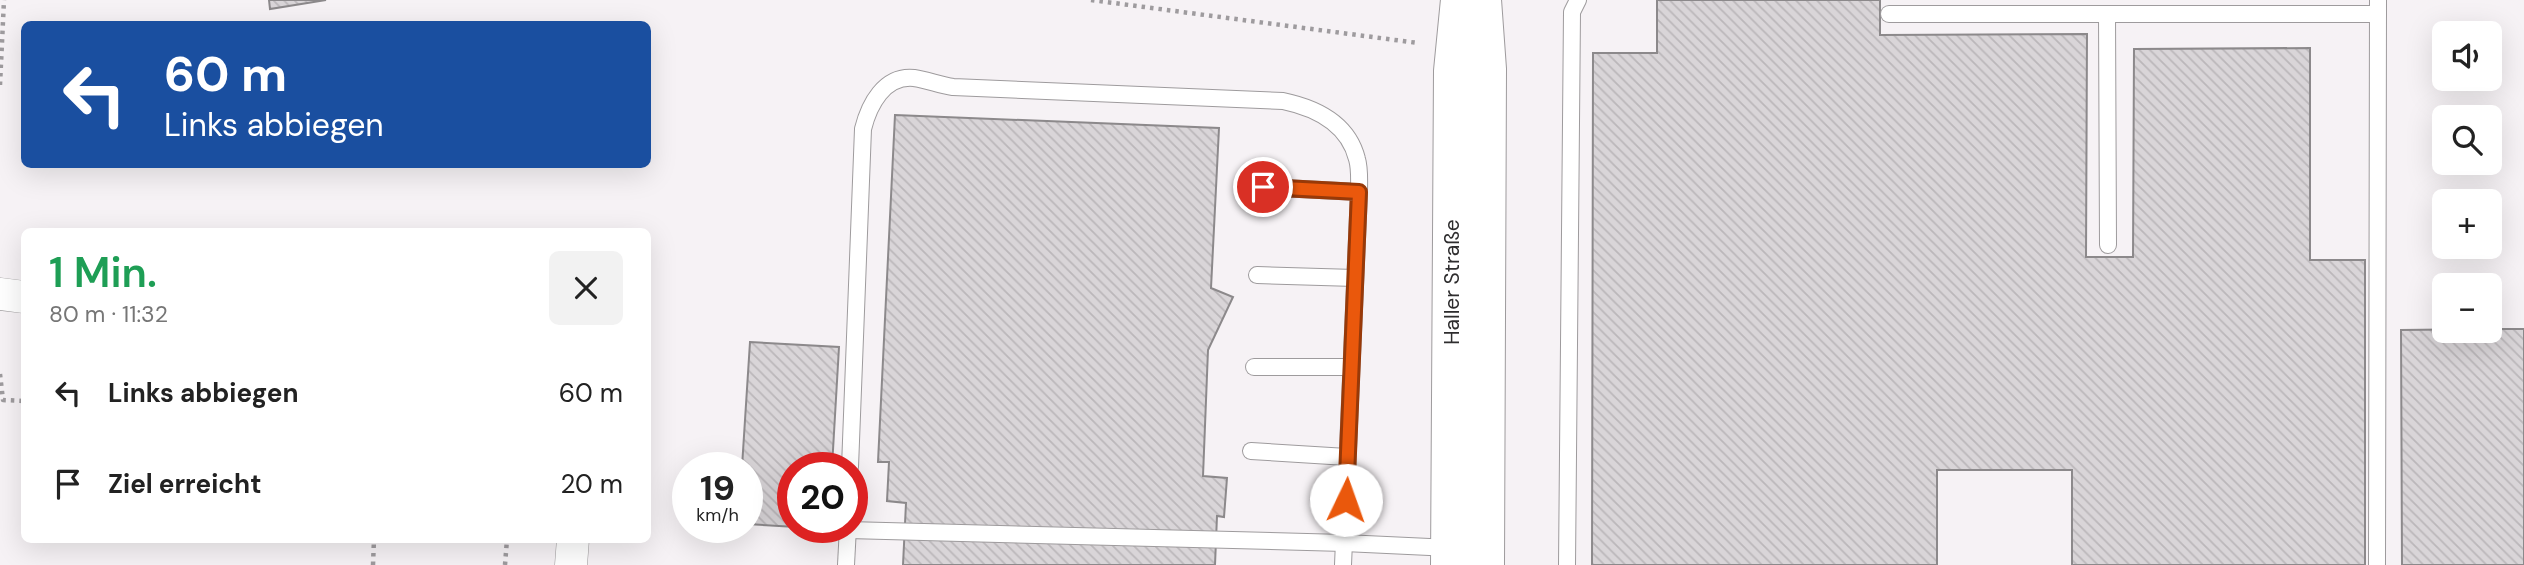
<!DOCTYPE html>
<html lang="de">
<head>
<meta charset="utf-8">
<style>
  body { margin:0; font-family:"DM Sans",sans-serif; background:#f2f2f2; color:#222; height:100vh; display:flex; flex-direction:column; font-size:26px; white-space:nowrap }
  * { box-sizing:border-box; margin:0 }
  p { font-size:23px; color:#767676 }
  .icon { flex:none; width:38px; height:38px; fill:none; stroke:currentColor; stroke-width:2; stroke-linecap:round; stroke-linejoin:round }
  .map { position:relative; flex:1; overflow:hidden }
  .details { position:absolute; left:21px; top:228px; width:630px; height:315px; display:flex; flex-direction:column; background:#fff; border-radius:10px; box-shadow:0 7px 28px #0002 }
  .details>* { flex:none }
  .banner { position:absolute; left:21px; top:21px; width:630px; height:147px; border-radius:10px; box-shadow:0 7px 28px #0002; background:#1a4fa0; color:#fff; overflow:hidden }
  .tools { position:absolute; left:2432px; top:21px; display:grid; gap:14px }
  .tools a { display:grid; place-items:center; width:70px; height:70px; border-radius:10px; background:#fff; box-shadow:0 7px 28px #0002; font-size:35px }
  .speed { position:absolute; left:672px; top:452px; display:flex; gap:14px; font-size:35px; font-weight:700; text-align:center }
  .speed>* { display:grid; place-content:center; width:91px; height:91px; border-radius:50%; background:#fff; box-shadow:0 7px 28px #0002; line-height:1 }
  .speed small { font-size:18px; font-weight:400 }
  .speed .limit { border:10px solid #d22; background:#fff; color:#111 }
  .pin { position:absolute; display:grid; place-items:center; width:60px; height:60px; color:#fff; margin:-30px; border:4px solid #fff; border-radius:50%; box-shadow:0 2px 7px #0007 }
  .me { position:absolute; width:77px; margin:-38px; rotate:3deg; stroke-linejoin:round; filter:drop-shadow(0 0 5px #0008) }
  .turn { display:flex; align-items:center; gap:24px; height:147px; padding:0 28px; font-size:32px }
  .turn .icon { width:91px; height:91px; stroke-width:2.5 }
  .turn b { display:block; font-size:49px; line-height:60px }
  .round { display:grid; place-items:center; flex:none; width:74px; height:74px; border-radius:10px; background:#f2f2f2 }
  .head { display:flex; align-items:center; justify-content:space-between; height:119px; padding:0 28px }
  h1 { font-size:42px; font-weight:600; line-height:52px; color:#1e9e55 }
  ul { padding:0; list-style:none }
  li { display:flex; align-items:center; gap:21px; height:91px; padding:0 28px }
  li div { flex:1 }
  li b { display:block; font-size:26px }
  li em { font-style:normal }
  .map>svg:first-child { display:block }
</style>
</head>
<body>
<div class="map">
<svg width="2524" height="565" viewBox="0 0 2524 565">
  <defs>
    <pattern id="building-back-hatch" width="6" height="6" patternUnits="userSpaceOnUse" patternTransform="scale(1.75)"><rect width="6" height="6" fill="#d9d5d8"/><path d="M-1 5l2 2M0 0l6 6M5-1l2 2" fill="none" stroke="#bbb7ba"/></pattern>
  </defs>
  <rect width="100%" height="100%" fill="#f6f2f5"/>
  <g fill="url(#building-back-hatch)" stroke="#8c898b" stroke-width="2">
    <path d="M269,0H326L270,9Z"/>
    <path d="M1657,0H1880V35L2087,34L2086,257H2133L2134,49L2310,48V260H2365V565H2072V470H1937V565H1592L1593,53H1657Z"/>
    <path d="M895,115L1219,128L1211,288L1233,297L1208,350L1203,476L1227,478L1224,517L1217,516L1215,565H903L906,503L887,501L889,462H878Z"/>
    <path d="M2490,329H2524V565H2402L2401,330Z"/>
    <path d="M750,342L839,347L832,467H793V527H829V529L747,524V467H742Z"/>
  </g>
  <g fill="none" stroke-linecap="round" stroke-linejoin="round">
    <defs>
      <g id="lane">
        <path d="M1889,14H2378"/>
        <path d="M2107,14L2108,245"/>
        <path d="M1263,187L1359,192"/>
        <path d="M1257,275L1355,278"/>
        <path d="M1254,367H1351"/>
        <path d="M1251,451L1347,457"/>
        <path d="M850,467L863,129C869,105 884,75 914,78C927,80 940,85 953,87L1283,101C1316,108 1348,123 1357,159C1360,169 1359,181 1359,192L1343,565"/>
        <path d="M848,530L1344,543L1451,548"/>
        <path d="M846,565L848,527"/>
        <path d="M1567,565L1572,12L1578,0"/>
        <path d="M2377,565L2378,0"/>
      </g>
      <g id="street">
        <path d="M0,294L24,297"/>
        <path d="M571,565L573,539"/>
      </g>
      <g id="secondary">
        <path d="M1482,0L1487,69L1485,565"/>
        <path d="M1450,565L1453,71L1460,0"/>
      </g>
    </defs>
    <use href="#lane" stroke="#9e9b9d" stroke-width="18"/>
    <use href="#street" stroke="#9e9b9d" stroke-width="33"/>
    <use href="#secondary" stroke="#9e9b9d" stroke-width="40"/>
    <g stroke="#9e9b9e" stroke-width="4.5" stroke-dasharray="3.5 5" stroke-linecap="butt">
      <path d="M1091,0L1418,43"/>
      <path d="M0,85L4,0"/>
      <path d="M0,374L3,400L24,401"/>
      <path d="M373,565L374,539"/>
      <path d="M505,565L507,539"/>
    </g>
    <use href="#lane" stroke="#fff" stroke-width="16"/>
    <use href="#street" stroke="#fff" stroke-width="32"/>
    <use href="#secondary" stroke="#fff" stroke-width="38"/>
  </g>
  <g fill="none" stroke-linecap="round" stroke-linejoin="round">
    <defs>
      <path id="route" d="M1263,187L1359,192L1346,500"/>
    </defs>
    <use href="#route" stroke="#983908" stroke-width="18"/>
    <use href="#route" stroke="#ea580c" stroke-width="12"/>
  </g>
  <g text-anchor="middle" stroke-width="5" stroke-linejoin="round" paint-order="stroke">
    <g font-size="21" fill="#2e2d2e" stroke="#fff">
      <text transform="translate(1452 282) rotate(-90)" y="7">Haller Straße</text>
    </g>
  </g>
</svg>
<div class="tools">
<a><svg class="icon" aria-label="sound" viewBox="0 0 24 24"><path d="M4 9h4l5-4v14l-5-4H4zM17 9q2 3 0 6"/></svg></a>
<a><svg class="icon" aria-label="search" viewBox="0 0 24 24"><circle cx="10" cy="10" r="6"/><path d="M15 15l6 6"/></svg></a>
<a>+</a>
<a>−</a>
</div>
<div class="speed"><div>19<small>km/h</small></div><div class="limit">20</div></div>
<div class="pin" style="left:1263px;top:187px;background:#d93025"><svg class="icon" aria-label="arrive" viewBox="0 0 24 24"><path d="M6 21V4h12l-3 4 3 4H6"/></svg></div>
<svg class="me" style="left:1346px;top:500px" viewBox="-20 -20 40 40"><circle r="19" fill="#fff"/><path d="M0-13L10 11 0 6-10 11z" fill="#ea580c"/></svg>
<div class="banner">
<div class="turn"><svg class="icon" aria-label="left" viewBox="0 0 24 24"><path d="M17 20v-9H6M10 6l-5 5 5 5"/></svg><div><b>60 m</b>Links abbiegen</div></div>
</div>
<section class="details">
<div class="head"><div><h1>1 Min.</h1><p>80 m · 11:32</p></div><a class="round"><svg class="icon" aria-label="close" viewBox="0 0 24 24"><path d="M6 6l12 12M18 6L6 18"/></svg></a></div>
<ul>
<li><svg class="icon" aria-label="left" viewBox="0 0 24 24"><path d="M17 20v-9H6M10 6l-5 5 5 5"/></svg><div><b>Links abbiegen</b></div><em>60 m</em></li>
<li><svg class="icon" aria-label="arrive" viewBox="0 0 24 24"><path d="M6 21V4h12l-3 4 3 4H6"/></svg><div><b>Ziel erreicht</b></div><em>20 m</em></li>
</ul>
</section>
</div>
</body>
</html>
